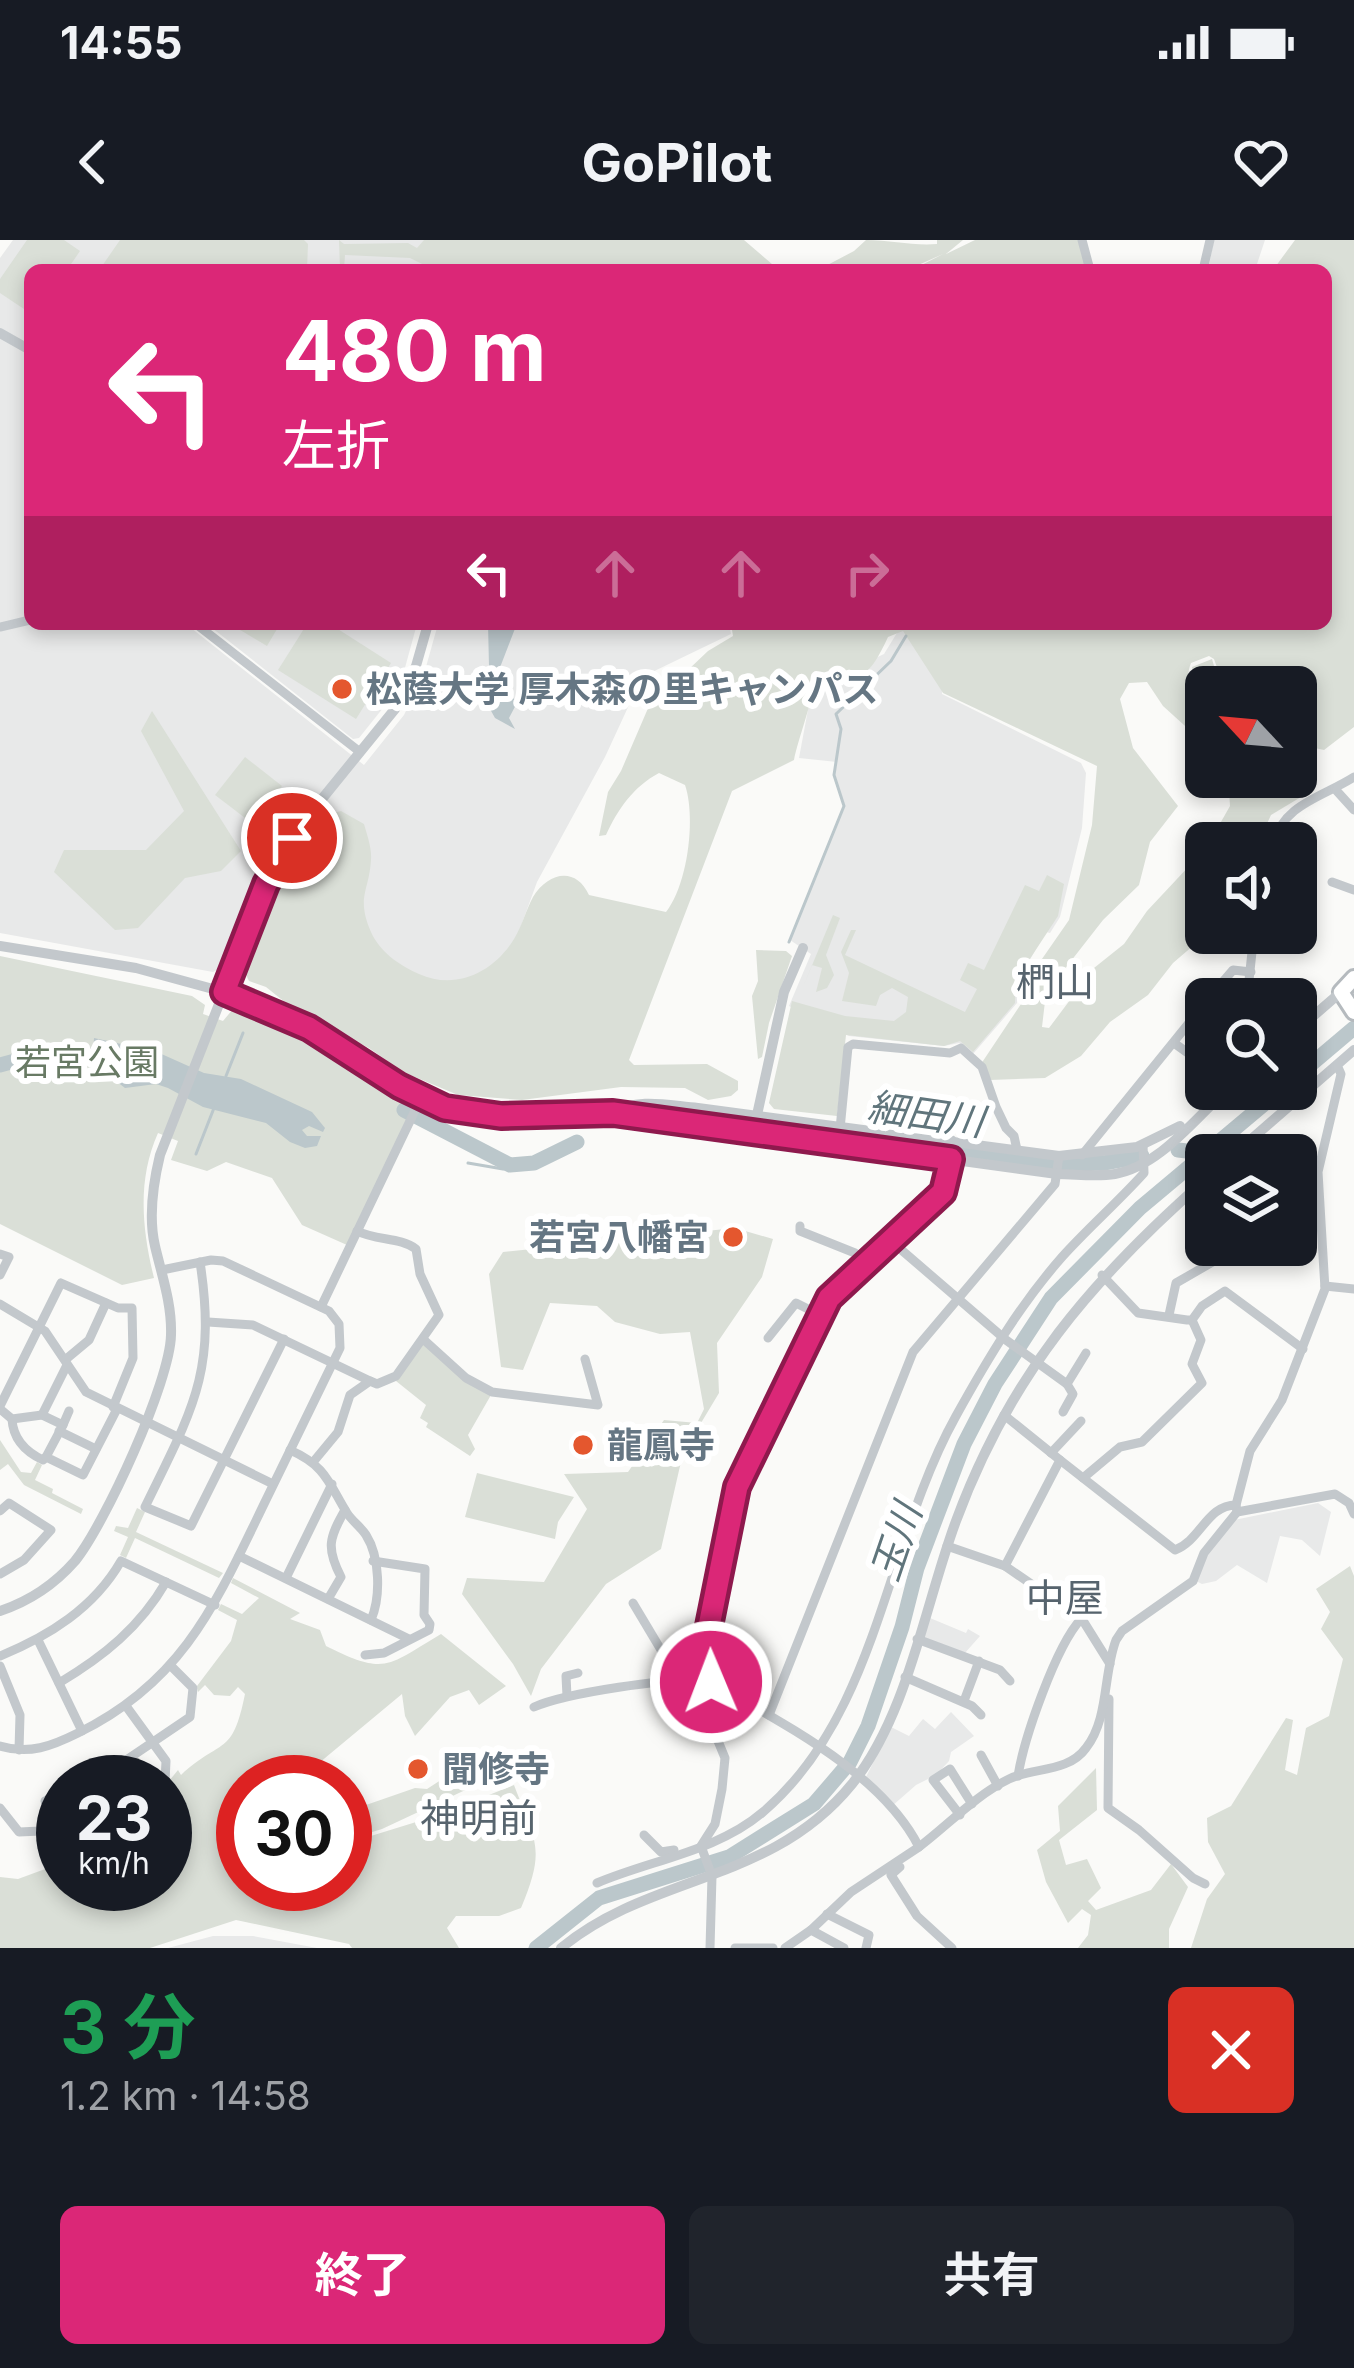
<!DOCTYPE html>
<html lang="ja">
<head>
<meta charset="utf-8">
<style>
  body { margin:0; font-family:Inter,"Noto Sans JP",sans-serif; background:#20242c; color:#f1f3f6; height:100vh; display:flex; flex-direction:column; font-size:45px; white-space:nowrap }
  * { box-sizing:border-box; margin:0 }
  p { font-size:39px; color:#9ea1a6 }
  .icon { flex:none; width:66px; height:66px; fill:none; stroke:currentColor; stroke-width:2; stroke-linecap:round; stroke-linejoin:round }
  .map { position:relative; height:1708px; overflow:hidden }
  .drawer { display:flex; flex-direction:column; background:#171b24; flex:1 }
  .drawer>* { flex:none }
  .banner { position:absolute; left:24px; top:24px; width:1308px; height:366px; border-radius:18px; box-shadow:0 6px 18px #0003; background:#db2777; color:#fff; overflow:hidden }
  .needle { width:78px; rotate:296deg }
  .tools { position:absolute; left:1185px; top:426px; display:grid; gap:24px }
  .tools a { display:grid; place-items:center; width:132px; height:132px; border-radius:18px; background:#171b24; box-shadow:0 6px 18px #0003; font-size:60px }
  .speed { position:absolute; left:36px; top:1515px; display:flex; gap:24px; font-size:60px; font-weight:700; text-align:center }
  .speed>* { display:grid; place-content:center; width:156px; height:156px; border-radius:50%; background:#171b24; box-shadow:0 6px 18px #0003; line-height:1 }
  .speed small { font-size:30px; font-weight:400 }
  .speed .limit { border:18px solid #d22; background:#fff; color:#111 }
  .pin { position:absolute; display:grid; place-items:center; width:102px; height:102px; color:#fff; margin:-51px; border:6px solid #fff; border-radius:50%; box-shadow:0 3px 12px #0007 }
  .me { position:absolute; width:132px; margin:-66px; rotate:359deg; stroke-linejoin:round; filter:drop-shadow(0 0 9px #0008) }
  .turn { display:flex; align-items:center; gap:42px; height:252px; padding:0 60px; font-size:54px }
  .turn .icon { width:156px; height:156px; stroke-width:2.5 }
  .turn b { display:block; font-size:84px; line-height:102px }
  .lanes { display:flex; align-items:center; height:114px; padding:0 60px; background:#0003; justify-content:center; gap:60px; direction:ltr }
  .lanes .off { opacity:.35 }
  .round { display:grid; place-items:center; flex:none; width:126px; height:126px; border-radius:18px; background:#20242c }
  .summary { display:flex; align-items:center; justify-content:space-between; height:204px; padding:0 60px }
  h1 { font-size:72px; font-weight:700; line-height:90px; color:#1e9e55 }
  .button { display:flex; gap:24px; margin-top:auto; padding:24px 60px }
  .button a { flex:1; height:138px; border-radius:18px; background:#db2777; color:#fff; font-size:48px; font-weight:700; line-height:138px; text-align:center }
  .button a+a { background:#20242c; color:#f1f3f6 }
  .status { display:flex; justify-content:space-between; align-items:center; height:84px; padding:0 60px; background:#171b24; direction:ltr }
  .status svg { height:33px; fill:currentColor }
  header { display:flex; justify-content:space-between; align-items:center; height:156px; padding:0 60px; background:#171b24; font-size:54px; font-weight:700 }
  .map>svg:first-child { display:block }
</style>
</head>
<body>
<div class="status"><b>14:55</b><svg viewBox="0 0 49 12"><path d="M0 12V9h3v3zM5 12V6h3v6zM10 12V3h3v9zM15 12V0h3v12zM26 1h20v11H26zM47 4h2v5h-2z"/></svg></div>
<header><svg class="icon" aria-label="back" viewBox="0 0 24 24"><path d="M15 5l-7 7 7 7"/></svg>GoPilot<svg class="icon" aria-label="heart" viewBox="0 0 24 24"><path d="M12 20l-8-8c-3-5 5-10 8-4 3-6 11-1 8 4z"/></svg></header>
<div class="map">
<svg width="1354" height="1708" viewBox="0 0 1354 1708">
  <rect width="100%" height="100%" fill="#fafaf8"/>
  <g fill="#e8e9e9">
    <path d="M13,0H476L478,30H30V384H186L364,525L404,475L424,434L438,384H729L731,394L642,437L605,517L537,642L509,719L475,748L413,745L364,714L328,568L312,559L279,599L245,663L219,729L213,732L0,693V18Z"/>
    <path d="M1214,0H1265L1255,30H1218L1209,25Z"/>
    <path d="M207,384H417L403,435L387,463L359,498L353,499Z"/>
    <path d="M907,384L942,434V454L1081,523L1086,533L1082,588L1060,677L1050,693L1046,692L1018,740L1017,763L973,814L959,803L944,806L849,796L789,766L811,714L790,700L845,566L835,535L837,522L799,518L815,432L852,429L884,414L900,388Z"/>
    <path d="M1318,1263L1331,1272L1320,1316L1302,1300L1280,1296L1267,1343L1237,1325L1216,1341L1202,1344L1196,1341L1206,1314L1234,1280Z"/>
    <path d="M930,1378L966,1393L968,1389L980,1396L964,1414L923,1398Z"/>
    <path d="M951,1472L974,1496L951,1512L949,1521L936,1535L916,1545L892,1566L866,1537L891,1487L909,1496L923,1479L935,1489Z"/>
    <path d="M213,1696H253L317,1708H168Z"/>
  </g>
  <g fill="#dadfd7">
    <path d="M27,0H64L80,11L67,30H30V73L0,53V39Z"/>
    <path d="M120,0H304L308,4L307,30H108L102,26Z"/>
    <path d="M339,0L344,4L408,3L417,8L424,0H744L779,30H434L410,18L345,15L344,30H340Z"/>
    <path d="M866,0C891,0 913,6 937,4V0H963L946,14L975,0H1078L1087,30H912L943,14L907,30H818L854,11Z"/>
    <path d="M1295,0H1354V487L1324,510L1296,504V447H1224L1214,419L1209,416L1191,423C1183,442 1194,463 1206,477V505L1163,466L1147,442L1129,443L1120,459L1133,508L1178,566L1150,602L1139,645L1103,680L1046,753L1042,787L1049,788L1094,728L1124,704L1147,671L1206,608L1208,693L1173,723L1148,755L1110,782L1081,816L1045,838L990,840L979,827L1021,764L1026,742L1069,680L1092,585L1097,526L943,453L903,391L888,397C866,444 861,438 813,438C816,454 798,498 794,520L732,551L629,820L634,825L707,824L738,841V850L731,856L708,860L685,848L621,847L522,860L458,855L403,832L369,808L296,771L266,747L249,741L245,733C263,677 290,619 329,574L341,571L364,584C367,595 372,608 371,620C369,652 356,657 371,692C380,712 399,725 419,734C456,751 494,732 514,699C522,686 526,670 533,657C548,632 576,626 589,655L666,672C688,644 696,577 685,545L659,533C633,547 618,569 606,595L599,596L608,552L621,531L652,459L668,439L688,430L708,411L733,396L731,384H1326V30H1273Z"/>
    <path d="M230,384H280L267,406Z"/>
    <path d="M307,384H330L391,423L356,479L278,430Z"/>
    <path d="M1212,419L1220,447H1206V460L1199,463L1192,427Z"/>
    <path d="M152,471L241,611L221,631L185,638L138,688L115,690L54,632L64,610H146L184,571L141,491Z"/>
    <path d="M245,517L282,546L253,584L215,555Z"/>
    <path d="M1228,537H1266L1306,554L1271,575L1258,603H1209L1230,566Z"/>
    <path d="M1047,635L1064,644L1058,676L1016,740L1015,763L973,812L960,801L944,806L846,795L837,876L774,869L769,863L792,761L845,776L894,781L906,772L908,757L892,748L880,755L876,766L842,761L849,733L841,712L851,690H856L845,715L965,772L977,749L960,740L968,723L984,730L1025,645L1039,651Z"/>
    <path d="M833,675L840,678L826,715L834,735L827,748L816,752L822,728L812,725L803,747Z"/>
    <path d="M756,710L786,711L792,716L769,783L762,817L758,819L752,756L758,741Z"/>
    <path d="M0,716L192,756L205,765L203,774L223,781L233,769L304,801L413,866L347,1005L302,985L272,938L226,922L207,931L171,920L178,901L158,893C137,940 142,989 154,1038L122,1045L0,984Z"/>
    <path d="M735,988L773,999L762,1037L717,1103L719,1153L683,1213L661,1309L606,1344L541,1429L531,1456L513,1424L462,1354L467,1338L544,1342L587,1269L564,1234L628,1232L664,1180L697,1183L704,1169L690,1092L660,1094L615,1082L597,1066L550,1063L523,1130L501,1127L489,1034L503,1012Z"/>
    <path d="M423,1104L491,1155L468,1195L475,1209L470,1216L426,1187L428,1183L420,1178L426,1165L396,1141Z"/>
    <path d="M0,1200L21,1232L31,1233L37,1222L42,1225L35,1240L53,1249L52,1253L83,1269L81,1274L24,1245L8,1224L0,1230Z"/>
    <path d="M477,1233L574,1257L558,1282L555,1299L465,1277Z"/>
    <path d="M137,1268L145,1272L136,1292L223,1333L219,1338L135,1298L126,1318L120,1315L128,1297L114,1291L116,1286L128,1288Z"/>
    <path d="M1350,1326L1354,1336V1708H1191L1207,1659L1225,1634L1208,1602L1207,1578L1231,1566L1286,1478L1293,1480L1285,1530L1297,1535L1306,1488L1329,1476L1343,1419L1321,1389L1330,1372L1316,1349Z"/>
    <path d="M233,1338L300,1373L290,1379L320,1390L326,1406C386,1436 387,1426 441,1394L506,1446L479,1465L469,1450L450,1457L415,1496L405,1476L402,1454L319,1523L292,1515L272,1542H243V1644H345V1604L442,1574L514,1545C536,1603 546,1608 521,1668L499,1676H456L447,1688L459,1708H352L349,1704L236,1680L150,1708H0V1637L18,1639L56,1625L63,1626V1644H165V1614L176,1600C167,1580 159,1565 172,1545L169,1541L178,1530L181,1535C222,1497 232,1518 245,1454L238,1447L230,1456L214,1455L205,1445L198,1452L197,1446L231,1401L237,1380L218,1370L221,1364L242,1374L259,1358L231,1343Z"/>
    <path d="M487,1510L490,1526L504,1523L506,1531L382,1589L369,1593L366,1587L345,1594V1567L361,1562L366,1565L415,1548L427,1549L461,1527L460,1518Z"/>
    <path d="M1096,1528L1097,1570L1059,1600L1066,1625L1087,1619L1101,1648L1088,1661L1096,1670L1151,1650L1171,1624L1188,1647L1169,1689V1708H1078L1088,1695L1091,1675L1082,1669L1068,1683L1046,1642L1037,1610L1060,1591L1058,1566Z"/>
  </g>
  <g fill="#bbc7cb">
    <path d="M488,384L516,386L494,443L500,451L518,461L509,478L515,489L495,478L490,469Z"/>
    <path d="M94,798L157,812L204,833L241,839L312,872L325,888L323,892L309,886L302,890L307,896H321L317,906L305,908L290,902L266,883L203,867L168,848L156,844L125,848L112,838L92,831Z"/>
  </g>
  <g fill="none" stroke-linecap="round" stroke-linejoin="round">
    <g stroke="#bbc7cb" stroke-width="3">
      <path d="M789,702L844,566L834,535L841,489L836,474L891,421L906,396"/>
      <path d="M226,836L243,793"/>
      <path d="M196,914L214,868"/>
      <path d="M468,923L503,929L522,926"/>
    </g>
    <g stroke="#bbc7cb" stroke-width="15">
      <path d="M0,825L55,810L112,819"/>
      <path d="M1296,837L1354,788"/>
      <path d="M404,870L510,925L534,923L577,902"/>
      <path d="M702,876L1053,925L1104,923L1142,916"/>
      <path d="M1178,910L1205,913"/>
      <path d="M536,1708L599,1658L729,1617L814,1564L850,1522L868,1486L902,1387L917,1328L964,1204L995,1144L1051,1058L1140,968L1282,849"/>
    </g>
    <defs>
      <path id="primary" d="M1354,738L1341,752L1354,772"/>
    </defs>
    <use href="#primary" stroke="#b5babe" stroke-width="20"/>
    <g stroke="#c3c8cc" stroke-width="9">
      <path d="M1082,0L1090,30"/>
      <path d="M1203,30L1210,0"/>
      <path d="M196,384L360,512"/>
      <path d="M0,387L30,380"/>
      <path d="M1335,549L1354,570"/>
      <path d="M1274,603C1283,564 1323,557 1354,537"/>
      <path d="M1332,642L1354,650"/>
      <path d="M1208,759L1233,730L1251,732"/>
      <path d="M1247,759L1254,693"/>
      <path d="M1174,803L1206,826"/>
      <path d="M1337,825L1341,834L1318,932L1325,1049L1282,1160L1250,1211L1236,1265L1237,1272L1335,1254L1349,1263L1354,1274"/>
      <path d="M840,889L848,807L853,804L950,813L961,808L982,827L996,867L1006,888L1014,896L1017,910"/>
      <path d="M952,900V923L943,952L891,1001L1006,1100L1067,1144"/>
      <path d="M1082,915L1206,762"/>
      <path d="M1296,977L1318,968"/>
      <path d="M800,986V991L855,1013L867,1022"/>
      <path d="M0,1014L9,1017L0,1035"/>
      <path d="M200,1022C217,1133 192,1170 145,1267L191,1286L284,1099"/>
      <path d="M1102,1035L1138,1073L1187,1080H1192L1202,1066L1225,1051L1303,1109"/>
      <path d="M1325,1046L1354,1049"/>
      <path d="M0,1064L45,1091L86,1152L273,1244"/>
      <path d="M321,1067L421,858"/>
      <path d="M1169,1075L1176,1043L1242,1005"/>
      <path d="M208,1082L253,1085L370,1141"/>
      <path d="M768,1098L796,1063L820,1075"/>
      <path d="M423,1099L466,1138L492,1152L598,1165L585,1119"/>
      <path d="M65,1120L89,1100L106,1063"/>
      <path d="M0,1166L61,1043L118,1068H132L133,1118L113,1167"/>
      <path d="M0,1169L12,1179L42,1175L63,1185L69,1171"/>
      <path d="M1063,1172L1073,1154L1067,1144L1086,1113"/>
      <path d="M42,1175L67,1125"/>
      <path d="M12,1179C13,1199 26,1212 43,1220L46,1217"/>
      <path d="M63,1185L46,1217L83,1235L117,1169"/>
      <path d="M59,1191L96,1209"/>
      <path d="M290,1210C326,1226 328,1242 347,1273C352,1281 361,1287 366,1295C380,1317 381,1357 371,1380"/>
      <path d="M1051,1213L1081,1181"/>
      <path d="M1060,1220L1083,1238L1120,1207L1142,1202L1202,1143L1192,1124L1201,1100L1192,1080"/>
      <path d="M314,1221L338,1192L350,1155L370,1141L377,1144L396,1136L439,1075L420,1034L416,1009C400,997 377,1001 357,991"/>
      <path d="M1083,1238L1175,1310C1201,1300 1207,1265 1236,1265"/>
      <path d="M0,1271L9,1263L51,1290L24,1320L0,1334"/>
      <path d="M947,1306L1005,1326L1060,1220L1004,1175"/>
      <path d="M239,1316L409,1399"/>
      <path d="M1005,1326L1056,1361L1077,1371L1110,1424"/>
      <path d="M286,1338L332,1244"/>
      <path d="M328,1359L341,1337C326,1308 329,1298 345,1270"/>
      <path d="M633,1363L679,1440"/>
      <path d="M917,1399L1000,1430L1010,1441"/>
      <path d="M38,1400L82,1491"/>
      <path d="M365,1415L384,1413L429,1390L430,1384L424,1375L425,1329L373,1321"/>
      <path d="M0,1416C49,1396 94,1368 121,1321L215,1365"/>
      <path d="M0,1426L20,1475L19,1510"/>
      <path d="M905,1437L972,1466L981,1475"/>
      <path d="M59,1443C104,1416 140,1387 166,1342"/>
      <path d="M567,1456L566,1436L578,1433"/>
      <path d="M1109,1459L1108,1568L1139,1590L1193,1638L1205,1644"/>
      <path d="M964,1461L979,1421"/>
      <path d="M126,1466L166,1521L165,1542"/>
      <path d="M534,1467C566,1453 671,1437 705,1441C719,1443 733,1454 746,1462C807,1497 886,1542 919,1607L851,1652L811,1690L785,1708"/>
      <path d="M769,1475L913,1112L1055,944L1059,916"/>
      <path d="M0,1506C29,1515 52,1506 78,1493C183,1442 216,1363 264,1264C289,1212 315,1160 340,1108L339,1084L329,1071L223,1021L211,1020L162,1030"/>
      <path d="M981,1515L998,1546"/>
      <path d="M1018,1536C1024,1498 1056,1406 1081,1379"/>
      <path d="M84,1542L116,1527L190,1477L193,1448L171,1426"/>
      <path d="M0,1568L19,1592L63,1590"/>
      <path d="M960,1575L933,1540L950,1529L972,1564"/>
      <path d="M60,1590L45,1561L63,1552"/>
      <path d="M644,1595L661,1612L674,1610"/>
      <path d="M919,1607C948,1585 976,1555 1009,1539C1033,1527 1068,1533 1086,1508C1109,1479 1103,1434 1116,1400L1122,1391L1193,1341L1204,1313L1237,1272"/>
      <path d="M900,1627L891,1635L917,1676L952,1708"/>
      <path d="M597,1643C651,1620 718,1611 763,1572C879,1473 885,1303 956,1176C987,1120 1019,1066 1062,1017C1088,988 1118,962 1144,933L1143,905"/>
      <path d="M827,1674L869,1695L866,1708"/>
      <path d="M811,1690L844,1708"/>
      <path d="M710,1708L712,1636L701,1606L715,1584L722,1549L725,1518L718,1501L708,1396L734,1255L829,1058L891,1001"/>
      <path d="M735,1708H773"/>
    </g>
    <g stroke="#c3c8cc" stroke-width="10">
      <path d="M0,93L30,110"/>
      <path d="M0,706L136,728L224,752L309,788L421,858L469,873H613L1057,934C1076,934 1096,937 1115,934C1160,926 1195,878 1228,849"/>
      <path d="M1296,791L1341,752"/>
      <path d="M613,873C638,857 670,866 698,868L1059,916L1137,907L1180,886"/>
      <path d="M755,884L784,752L803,708"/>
      <path d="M1233,915L1354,810"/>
      <path d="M0,1371C30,1361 54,1345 75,1321C105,1284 170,1142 171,1095C172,1064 162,1036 155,1006C148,976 153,944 160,915L266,644L313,570L395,469L416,426L428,384"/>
      <path d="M561,1708C652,1633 771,1644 852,1544C908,1475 925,1364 956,1281C1010,1135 1091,1040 1206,939"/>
    </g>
    <use href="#primary" stroke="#fff" stroke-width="14"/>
  </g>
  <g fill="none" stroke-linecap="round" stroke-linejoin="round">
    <defs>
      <path id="route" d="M292,598L266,644L224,752L309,788L399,846L445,868L501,876L613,873L951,919L943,952L829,1058L737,1247L707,1396L711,1442"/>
    </defs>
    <use href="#route" stroke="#8e194d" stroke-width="30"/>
    <use href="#route" stroke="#db2777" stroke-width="21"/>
  </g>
  <g fill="#e4572e" stroke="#fff" stroke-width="4.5">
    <circle cx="342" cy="449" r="12"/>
    <circle cx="733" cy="997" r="12"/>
    <circle cx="583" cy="1205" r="12"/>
    <circle cx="418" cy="1529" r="12"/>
  </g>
  <g text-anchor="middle" stroke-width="12" stroke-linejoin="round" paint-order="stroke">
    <g font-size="36" font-weight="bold" fill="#657683" stroke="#fff" text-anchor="start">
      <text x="366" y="462">松蔭大学 厚木森の里キャンパス</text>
      <text x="709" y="1010" text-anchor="end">若宮八幡宮</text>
      <text x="607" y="1218">龍鳳寺</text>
      <text x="442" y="1542">聞修寺</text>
    </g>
    <g font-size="36" fill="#687a64" stroke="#fff">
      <text x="87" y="835">若宮公園</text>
    </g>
    <g font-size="39" fill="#57646e" stroke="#fff">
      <text x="1055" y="756">椚山</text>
      <text x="1065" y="1372">中屋</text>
      <text x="479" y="1592">神明前</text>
    </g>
    <g font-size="39" font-style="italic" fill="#60757c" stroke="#fff">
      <text transform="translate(926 874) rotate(8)" y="14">細田川</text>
      <text transform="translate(896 1302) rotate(-71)" y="14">玉川</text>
    </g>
  </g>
</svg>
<div class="tools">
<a><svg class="needle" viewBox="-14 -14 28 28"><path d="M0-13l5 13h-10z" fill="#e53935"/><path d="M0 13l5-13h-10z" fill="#9ea1a6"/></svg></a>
<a><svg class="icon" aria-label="sound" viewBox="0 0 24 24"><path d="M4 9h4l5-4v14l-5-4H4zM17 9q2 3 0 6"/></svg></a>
<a><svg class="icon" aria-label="search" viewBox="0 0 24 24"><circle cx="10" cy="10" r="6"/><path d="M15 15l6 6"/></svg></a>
<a><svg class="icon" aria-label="layers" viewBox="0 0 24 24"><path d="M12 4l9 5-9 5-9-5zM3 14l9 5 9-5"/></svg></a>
</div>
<div class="speed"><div>23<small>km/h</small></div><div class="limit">30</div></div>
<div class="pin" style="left:292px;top:598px;background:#d93025"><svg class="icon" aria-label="arrive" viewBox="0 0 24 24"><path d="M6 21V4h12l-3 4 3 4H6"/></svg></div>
<svg class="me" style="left:711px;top:1442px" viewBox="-20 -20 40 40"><circle r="17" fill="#db2777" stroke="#fff" stroke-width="3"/><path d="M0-11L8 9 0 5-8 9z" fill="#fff"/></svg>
<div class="banner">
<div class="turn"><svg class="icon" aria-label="left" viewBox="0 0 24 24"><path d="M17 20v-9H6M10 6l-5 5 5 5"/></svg><div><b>480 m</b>左折</div></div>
<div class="lanes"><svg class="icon" aria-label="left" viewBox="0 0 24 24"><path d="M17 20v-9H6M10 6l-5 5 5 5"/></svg><svg class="icon off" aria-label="ahead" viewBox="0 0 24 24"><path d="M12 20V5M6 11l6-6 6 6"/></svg><svg class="icon off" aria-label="ahead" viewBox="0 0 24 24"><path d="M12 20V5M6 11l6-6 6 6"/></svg><svg class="icon off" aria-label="right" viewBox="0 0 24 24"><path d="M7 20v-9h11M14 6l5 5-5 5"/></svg></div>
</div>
</div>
<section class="drawer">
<div class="summary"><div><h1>3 分</h1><p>1.2 km · 14:58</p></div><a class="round" style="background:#d93025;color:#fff"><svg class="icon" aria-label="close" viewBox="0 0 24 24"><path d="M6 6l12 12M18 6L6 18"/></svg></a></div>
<div class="button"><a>終了</a><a>共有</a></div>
</section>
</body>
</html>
